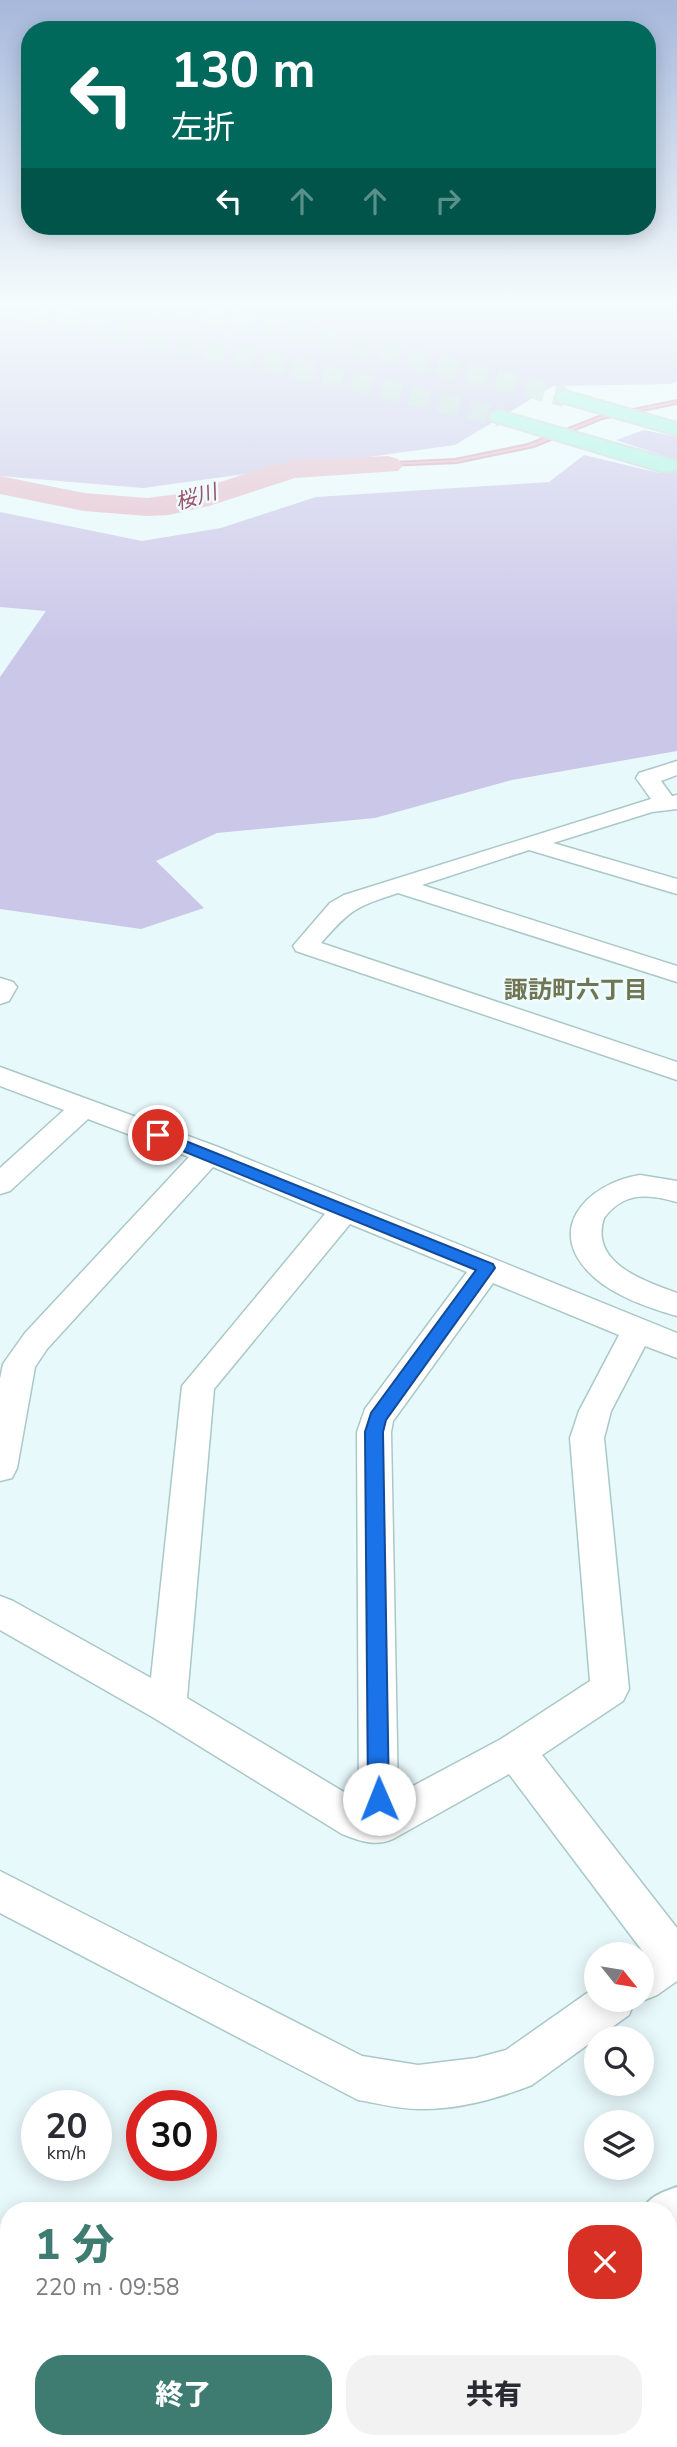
<!DOCTYPE html>
<html lang="ja">
<head>
<meta charset="utf-8">
<style>
  body { margin:0; font-family:"Nunito Sans","Noto Sans JP",sans-serif; background:#f2f2f3; color:#2b2b33; height:100vh; display:flex; flex-direction:column; font-size:26px; white-space:nowrap }
  * { box-sizing:border-box; margin:0 }
  p { font-size:23px; color:#7c7c81 }
  .icon { flex:none; width:38px; height:38px; fill:none; stroke:currentColor; stroke-width:2; stroke-linecap:round; stroke-linejoin:round }
  .map { position:relative; flex:1; overflow:hidden }
  .sheet { position:absolute; left:0px; top:2202px; width:677px; height:247px; display:flex; flex-direction:column; background:#fff; border-radius:28px 28px 0 0; box-shadow:0 4px 18px #0003 }
  .sheet>* { flex:none }
  .top-card { position:absolute; left:21px; top:21px; width:635px; height:214px; border-radius:28px; box-shadow:0 4px 18px #0003; background:#00695c; color:#fff; overflow:hidden }
  .needle { width:46px; rotate:120deg }
  .fabs { position:absolute; left:584px; top:1942px; display:grid; gap:14px }
  .fabs a { display:grid; place-items:center; width:70px; height:70px; border-radius:50%; background:#fff; box-shadow:0 4px 18px #0003; font-size:35px }
  .speed { position:absolute; left:21px; top:2090px; display:flex; gap:14px; font-size:35px; font-weight:700; text-align:center }
  .speed>* { display:grid; place-content:center; width:91px; height:91px; border-radius:50%; background:#fff; box-shadow:0 4px 18px #0003; line-height:1 }
  .speed small { font-size:18px; font-weight:400 }
  .speed .limit { border:10px solid #d22; background:#fff; color:#111 }
  .pin { position:absolute; display:grid; place-items:center; width:60px; height:60px; color:#fff; margin:-30px; border:4px solid #fff; border-radius:50%; box-shadow:0 2px 7px #0007 }
  .me { position:absolute; width:77px; margin:-38px; rotate:359deg; stroke-linejoin:round; filter:drop-shadow(0 0 5px #0008) }
  .turn { display:flex; align-items:center; gap:24px; height:147px; padding:0 35px; font-size:32px }
  .turn .icon { width:91px; height:91px; stroke-width:2.5 }
  .turn b { display:block; font-size:49px; line-height:60px }
  .lanes { display:flex; align-items:center; height:66px; padding:0 35px; background:#0003; justify-content:center; gap:35px; direction:ltr }
  .lanes .off { opacity:.35 }
  .round { display:grid; place-items:center; flex:none; width:74px; height:74px; border-radius:28px; background:#f2f2f3 }
  .overview { display:flex; align-items:center; justify-content:space-between; height:119px; padding:0 35px }
  h1 { font-size:42px; font-weight:800; line-height:52px; color:#3e7c71 }
  .cta { display:flex; gap:14px; margin-top:auto; padding:14px 35px }
  .cta a { flex:1; height:80px; border-radius:28px; background:#3e7c71; color:#fff; font-size:28px; font-weight:800; line-height:80px; text-align:center }
  .cta a+a { background:#f2f2f3; color:#2b2b33 }
  .map>svg:first-child { display:block }
</style>
</head>
<body>
<div class="map">
<svg width="677" height="2447" viewBox="0 0 677 2447">
  <rect width="100%" height="100%" fill="#e8f9fb"/>
  <g fill="#cbc7e9">
    <path d="M0,301H677V381L671,384L553,386L455,445L143,488L0,476Z"/>
    <path d="M644,430L677,437V751L512,780L375,818L217,833L156,861L204,908L141,929L0,909V677L46,611L0,607V512L142,541L221,528L316,497L549,482L584,455L659,473L671,458L616,440Z"/>
    <path d="M0,2329L9,2337V2440H130L139,2447H0Z"/>
  </g>
  <path fill="#e4bdca" stroke="#d6a4b4" stroke-width="2" d="M677,400V404L602,419L534,447L457,463L318,469L314,466L455,459L528,444L599,416Z"/>
  <g fill="none" stroke-linecap="round" stroke-linejoin="round">
    <path fill="#e4bdca" fill-rule="evenodd" d="M388,456L398,459L403,465L398,471L295,478L209,506L169,515L147,516L84,511L0,494V476L84,493L147,498L187,493L257,470L295,460Z"/>
    <g stroke="#c1d8d8" stroke-width="20" stroke-dasharray="20 10" stroke-linecap="butt">
      <path d="M145,301L386,352L565,397"/>
      <path d="M0,306L317,373L500,417"/>
    </g>
    <defs>
      <g id="street">
        <path d="M677,761V775L661,781L672,796L677,795V809L652,812L553,843L677,879V894L529,850L422,885L677,966V982L398,893C355,907 351,909 321,943L677,1062V1080L296,951L293,946L330,903L344,895L651,799L636,778L639,773Z"/>
        <path d="M0,978L13,982L17,987L9,1001L0,1004Z"/>
        <path d="M0,1067L218,1147L677,1333V1358L645,1346L611,1411L604,1438L629,1689L623,1701L542,1755L677,1928V1981L657,1995L642,2001L639,2000H642V1955L644,1953L509,1774L393,1839C375,1847 360,1841 342,1834L154,1718L0,1630V1596L13,1601L151,1678L182,1386L325,1214L213,1167L47,1349L35,1367L17,1468L12,1478L0,1481V1379L3,1364L25,1333L189,1157L88,1119L10,1191L0,1194V1168L64,1110L0,1086ZM350,1224L467,1272L365,1409L357,1432L359,1801L187,1698L214,1389ZM493,1283L619,1335L579,1411L570,1438L590,1681L501,1739L398,1794L391,1432L393,1421Z"/>
        <path d="M640,1175L677,1181V1202C649,1194 624,1191 604,1218C589,1263 644,1281 677,1293V1316C649,1308 617,1297 595,1278C542,1232 585,1184 640,1175Z"/>
        <path d="M0,1871L362,2056L418,2065L476,2058L506,2050L597,1986V2000H635L629,2015L532,2085C497,2099 456,2110 418,2109C399,2109 377,2103 358,2100L0,1913Z"/>
      </g>
      <g id="secondary">
        <path d="M677,2187V2251L668,2254V2210H643C649,2196 663,2192 677,2187Z"/>
        <path d="M368,2440H440L437,2447H365Z"/>
      </g>
      <g id="highway">
        <path d="M565,391L677,423V435L558,401L555,397L558,393Z"/>
        <path d="M500,411L676,461L677,469L668,472L660,471L493,421L490,417L493,413Z"/>
      </g>
    </defs>
    <use href="#street" stroke="#a9c8c7" stroke-width="3"/>
    <use href="#secondary" stroke="#a5c9c7" stroke-width="4"/>
    <use href="#highway" stroke="#cad5d4" stroke-width="4"/>
    <use href="#street" fill="#fff" fill-rule="evenodd"/>
    <use href="#secondary" fill="#fff" fill-rule="evenodd"/>
    <use href="#highway" fill="#a3f2e1" fill-rule="evenodd"/>
  </g>
  <linearGradient id="sky" x2="0" y2="1"><stop stop-color="#a6b8dc"/><stop offset="0.47" stop-color="#f5fcfd"/><stop offset="1" stop-color="#f5fcfd" stop-opacity="0"/></linearGradient>
  <rect width="677" height="644" fill="url(#sky)"/>
  <path fill="#1a73e8" stroke="#114b97" stroke-width="2" d="M158,1130L493,1264L495,1268L386,1420L383,1432L389,1799L386,1806L379,1809L371,1806L368,1799L365,1432L371,1413L476,1270L153,1139L151,1135L153,1132Z"/>
  <g text-anchor="middle" stroke-width="5" stroke-linejoin="round" paint-order="stroke">
    <g font-size="21" font-style="italic" fill="#9b5268" stroke="#effcfe">
      <text transform="translate(196 497) rotate(-16)" y="7">桜川</text>
    </g>
    <g font-size="24" font-weight="bold" fill="#707654" stroke="#effcfe">
      <text x="576" y="998">諏訪町六丁目</text>
    </g>
  </g>
</svg>
<div class="fabs">
<a><svg class="needle" viewBox="-14 -14 28 28"><path d="M0-13l5 13h-10z" fill="#e53935"/><path d="M0 13l5-13h-10z" fill="#7c7c81"/></svg></a>
<a><svg class="icon" aria-label="search" viewBox="0 0 24 24"><circle cx="10" cy="10" r="6"/><path d="M15 15l6 6"/></svg></a>
<a><svg class="icon" aria-label="layers" viewBox="0 0 24 24"><path d="M12 4l9 5-9 5-9-5zM3 14l9 5 9-5"/></svg></a>
</div>
<div class="speed"><div>20<small>km/h</small></div><div class="limit">30</div></div>
<div class="pin" style="left:158px;top:1135px;background:#d93025"><svg class="icon" aria-label="arrive" viewBox="0 0 24 24"><path d="M6 21V4h12l-3 4 3 4H6"/></svg></div>
<svg class="me" style="left:379px;top:1799px" viewBox="-20 -20 40 40"><circle r="19" fill="#fff"/><path d="M0-13L10 11 0 6-10 11z" fill="#1a73e8"/></svg>
<div class="top-card">
<div class="turn"><svg class="icon" aria-label="left" viewBox="0 0 24 24"><path d="M17 20v-9H6M10 6l-5 5 5 5"/></svg><div><b>130 m</b>左折</div></div>
<div class="lanes"><svg class="icon" aria-label="left" viewBox="0 0 24 24"><path d="M17 20v-9H6M10 6l-5 5 5 5"/></svg><svg class="icon off" aria-label="ahead" viewBox="0 0 24 24"><path d="M12 20V5M6 11l6-6 6 6"/></svg><svg class="icon off" aria-label="ahead" viewBox="0 0 24 24"><path d="M12 20V5M6 11l6-6 6 6"/></svg><svg class="icon off" aria-label="right" viewBox="0 0 24 24"><path d="M7 20v-9h11M14 6l5 5-5 5"/></svg></div>
</div>
<section class="sheet">
<div class="overview"><div><h1>1 分</h1><p>220 m · 09:58</p></div><a class="round" style="background:#d93025;color:#fff"><svg class="icon" aria-label="close" viewBox="0 0 24 24"><path d="M6 6l12 12M18 6L6 18"/></svg></a></div>
<div class="cta"><a>終了</a><a>共有</a></div>
</section>
</div>
</body>
</html>
